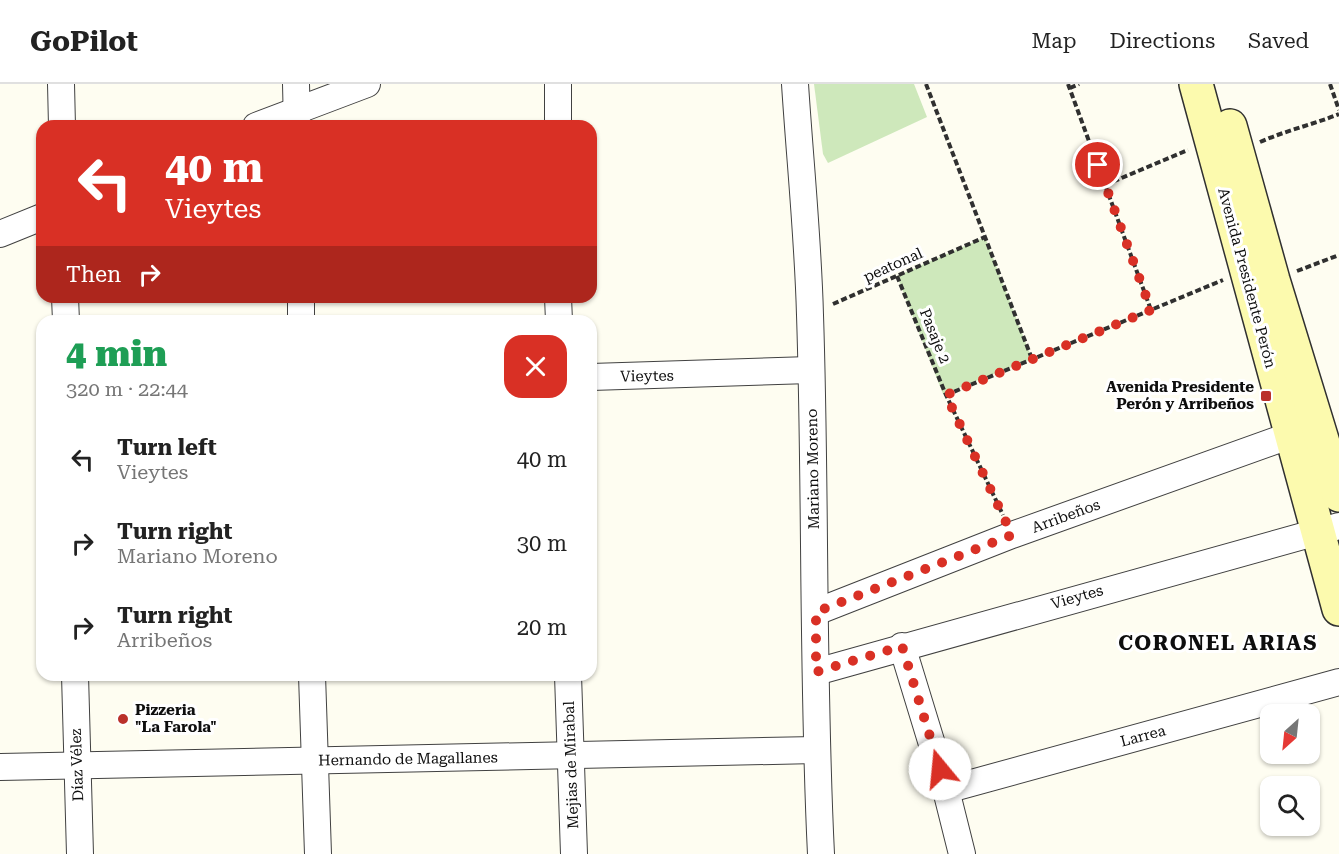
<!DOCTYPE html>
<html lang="en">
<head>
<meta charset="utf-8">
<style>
  body { margin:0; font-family:"Roboto Serif",serif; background:#f6f6f6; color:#222; height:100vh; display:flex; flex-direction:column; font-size:22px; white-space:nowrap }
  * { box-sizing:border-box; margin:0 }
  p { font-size:20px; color:#767676 }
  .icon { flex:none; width:33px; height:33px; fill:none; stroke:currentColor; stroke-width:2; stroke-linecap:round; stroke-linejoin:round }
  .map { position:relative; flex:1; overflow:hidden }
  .panel { position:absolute; left:36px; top:231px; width:561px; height:366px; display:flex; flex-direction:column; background:#fff; border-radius:18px; box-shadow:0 2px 4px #0004 }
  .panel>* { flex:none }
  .guide { position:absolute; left:36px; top:36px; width:561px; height:183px; border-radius:18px; box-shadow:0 2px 4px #0004; background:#d93025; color:#fff; overflow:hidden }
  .needle { width:39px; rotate:207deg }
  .fabs { position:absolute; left:1260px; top:620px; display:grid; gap:12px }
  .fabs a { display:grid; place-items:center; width:60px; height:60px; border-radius:12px; background:#fff; box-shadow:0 2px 4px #0004; font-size:30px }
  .pin { position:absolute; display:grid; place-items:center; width:51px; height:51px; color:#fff; margin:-26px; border:3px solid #fff; border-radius:50%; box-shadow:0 2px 6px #0007 }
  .me { position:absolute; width:66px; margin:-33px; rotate:343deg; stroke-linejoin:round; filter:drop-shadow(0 0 4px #0008) }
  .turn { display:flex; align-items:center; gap:21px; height:126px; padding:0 30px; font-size:27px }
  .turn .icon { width:78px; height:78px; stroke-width:2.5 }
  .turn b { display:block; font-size:42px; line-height:51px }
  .then { display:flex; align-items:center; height:57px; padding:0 30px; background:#0003; gap:12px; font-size:22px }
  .round { display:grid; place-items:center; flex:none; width:63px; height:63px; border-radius:18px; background:#f6f6f6 }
  .head { display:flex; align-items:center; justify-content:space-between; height:102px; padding:0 30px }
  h1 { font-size:36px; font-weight:800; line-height:45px; color:#1e9e55 }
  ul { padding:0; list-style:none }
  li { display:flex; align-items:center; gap:18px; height:84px; padding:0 30px }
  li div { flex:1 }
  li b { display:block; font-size:22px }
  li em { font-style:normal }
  header { display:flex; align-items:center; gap:36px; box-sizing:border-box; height:84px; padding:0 30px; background:#fff; border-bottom:2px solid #e0e0e0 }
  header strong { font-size:28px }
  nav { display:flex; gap:33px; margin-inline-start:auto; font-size:21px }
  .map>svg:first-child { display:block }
</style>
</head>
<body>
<header>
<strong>GoPilot</strong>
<nav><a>Map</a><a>Directions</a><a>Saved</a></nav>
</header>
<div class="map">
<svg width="1339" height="770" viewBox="0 0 1339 770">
  <rect width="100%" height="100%" fill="#fefdf1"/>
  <g fill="#cee8bb">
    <path d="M814,0H914L927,33L828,79L823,70Z"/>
    <path d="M985,153L1032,275L943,310L897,192Z"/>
  </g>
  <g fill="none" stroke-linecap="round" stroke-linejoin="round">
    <defs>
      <g id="street">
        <path d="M61,0L62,42"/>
        <path d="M296,0L297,42"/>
        <path d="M558,0V42"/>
        <path d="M795,0C800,77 808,154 810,231C816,410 812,590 821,770"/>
        <path d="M256,42L367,0"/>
        <path d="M0,150L42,133"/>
        <path d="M65,213L66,237"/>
        <path d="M301,213V237"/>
        <path d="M558,213L559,237"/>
        <path d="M591,293L810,286"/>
        <path d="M816,528L1012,451L1308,345"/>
        <path d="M902,562L946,706L962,770"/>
        <path d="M816,588L1339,442"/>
        <path d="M75,591L80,770"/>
        <path d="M312,591L318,770"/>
        <path d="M568,591L574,770"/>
        <path d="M0,683L816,666"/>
        <path d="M946,706L1339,598"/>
      </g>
      <g id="secondary">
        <path d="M1196,0L1339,525"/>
        <path d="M1230,42L1273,196L1339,411"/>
      </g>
    </defs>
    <use href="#street" stroke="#414141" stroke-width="28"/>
    <use href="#secondary" stroke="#303030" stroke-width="36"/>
    <g stroke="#303030" stroke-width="4" stroke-dasharray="6 3" stroke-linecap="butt">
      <path d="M926,0L1032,275"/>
      <path d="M1068,0L1151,226"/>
      <path d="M1330,0L1339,26"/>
      <path d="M1070,4L1079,0"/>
      <path d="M1260,58C1287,46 1312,41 1339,30"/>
      <path d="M1105,101L1188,66"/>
      <path d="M1297,187L1339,171"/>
      <path d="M897,192L946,311L1003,431"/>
      <path d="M833,220L985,153"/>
      <path d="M946,311L1223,196"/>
    </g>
    <use href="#street" stroke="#fff" stroke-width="26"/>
    <use href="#secondary" stroke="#fcfaae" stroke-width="33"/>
  </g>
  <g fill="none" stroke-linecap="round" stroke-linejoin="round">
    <path stroke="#d93025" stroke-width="10" stroke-dasharray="0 18" d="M940,685L902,562L816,588V528L1012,451L946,311L1151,226L1098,81"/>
  </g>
  <g fill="#ba312b" stroke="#fff" stroke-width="2">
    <rect x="1260" y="306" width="12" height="12" rx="3"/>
    <circle cx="123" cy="635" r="6"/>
  </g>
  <g text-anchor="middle" stroke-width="6" stroke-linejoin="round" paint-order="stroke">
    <g font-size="15" fill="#0e0e0e" stroke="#fff">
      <text transform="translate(893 181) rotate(-24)" y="5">peatonal</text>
      <text transform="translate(1247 194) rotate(75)" y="5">Avenida Presidente Perón</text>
      <text transform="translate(935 252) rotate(68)" y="5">Pasaje 2</text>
      <text transform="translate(647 292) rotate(-1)" y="5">Vieytes</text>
      <text transform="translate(813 385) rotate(-91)" y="5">Mariano Moreno</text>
      <text transform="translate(1066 432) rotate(-20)" y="5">Arribeños</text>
      <text transform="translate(1077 513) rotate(-16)" y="5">Vieytes</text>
      <text transform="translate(1143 652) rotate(-15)" y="5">Larrea</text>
      <text transform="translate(408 675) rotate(-1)" y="5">Hernando de Magallanes</text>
      <text transform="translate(77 681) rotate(-92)" y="5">Díaz Vélez</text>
      <text transform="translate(571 681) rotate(-92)" y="5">Mejias de Mirabal</text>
    </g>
    <g font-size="15" font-weight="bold" fill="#0e0e0e" stroke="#fff" text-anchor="end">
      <text x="1254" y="308">Avenida Presidente<tspan x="1254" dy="17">Perón y Arribeños</tspan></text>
      <text x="135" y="631" text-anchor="start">Pizzeria<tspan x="135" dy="17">"La Farola"</tspan></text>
    </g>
    <g font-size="21" font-weight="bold" letter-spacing="1.5" fill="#0e0e0e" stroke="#fff">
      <text x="1218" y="566">CORONEL ARIAS</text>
    </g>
  </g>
</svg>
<div class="fabs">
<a><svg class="needle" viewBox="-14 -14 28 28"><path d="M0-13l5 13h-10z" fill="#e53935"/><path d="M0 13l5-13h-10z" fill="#767676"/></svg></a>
<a><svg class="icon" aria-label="search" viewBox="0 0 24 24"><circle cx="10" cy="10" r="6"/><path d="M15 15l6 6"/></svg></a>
</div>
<div class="pin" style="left:1098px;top:81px;background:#d93025"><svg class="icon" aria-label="arrive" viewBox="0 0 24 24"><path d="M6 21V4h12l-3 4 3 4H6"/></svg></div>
<svg class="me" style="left:940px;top:685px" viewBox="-20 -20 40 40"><circle r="19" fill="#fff"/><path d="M0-13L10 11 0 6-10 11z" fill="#d93025"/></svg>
<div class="guide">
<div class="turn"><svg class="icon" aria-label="left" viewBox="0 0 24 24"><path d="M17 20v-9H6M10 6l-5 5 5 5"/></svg><div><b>40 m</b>Vieytes</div></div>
<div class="then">Then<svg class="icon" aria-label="right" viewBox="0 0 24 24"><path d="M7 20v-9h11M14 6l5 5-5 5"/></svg></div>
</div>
<section class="panel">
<div class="head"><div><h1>4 min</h1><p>320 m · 22:44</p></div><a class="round" style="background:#d93025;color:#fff"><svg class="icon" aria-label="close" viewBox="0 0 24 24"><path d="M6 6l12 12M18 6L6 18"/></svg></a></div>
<ul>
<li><svg class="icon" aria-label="left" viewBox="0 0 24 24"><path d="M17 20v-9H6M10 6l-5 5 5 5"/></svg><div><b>Turn left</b><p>Vieytes</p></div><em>40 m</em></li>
<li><svg class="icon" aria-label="right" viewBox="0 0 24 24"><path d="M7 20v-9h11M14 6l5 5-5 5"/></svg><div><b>Turn right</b><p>Mariano Moreno</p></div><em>30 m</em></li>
<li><svg class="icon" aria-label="right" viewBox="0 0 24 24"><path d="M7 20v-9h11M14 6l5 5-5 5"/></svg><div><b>Turn right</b><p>Arribeños</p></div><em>20 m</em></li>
</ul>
</section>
</div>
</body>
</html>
